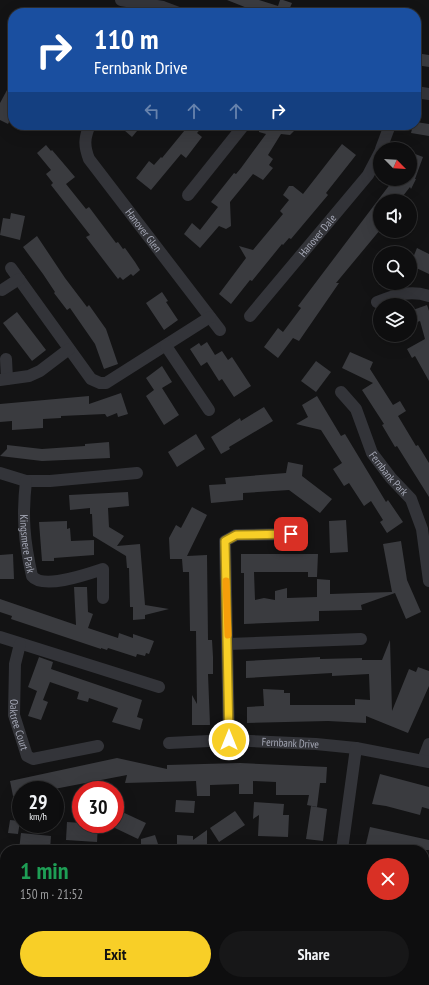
<!DOCTYPE html>
<html lang="en">
<head>
<meta charset="utf-8">
<style>
  body { margin:0; font-family:"PT Sans Narrow",sans-serif; background:#171718; color:#f1f3f6; height:100vh; display:flex; flex-direction:column; font-size:15px; white-space:nowrap }
  * { box-sizing:border-box; margin:0 }
  p { font-size:13px; color:#9b9c9e }
  .icon { flex:none; width:22px; height:22px; fill:none; stroke:currentColor; stroke-width:2; stroke-linecap:round; stroke-linejoin:round }
  .map { position:relative; flex:1; overflow:hidden }
  .details { position:absolute; left:0px; top:845px; width:429px; height:140px; display:flex; flex-direction:column; background:#0e0e0f; border-radius:16px 16px 0 0; box-shadow:0 4px 16px #0002,0 0 0 1px #2e2e2f }
  .details>* { flex:none }
  .guide { position:absolute; left:8px; top:8px; width:413px; height:122px; border-radius:16px; box-shadow:0 4px 16px #0002,0 0 0 1px #2e2e2f; background:#1a4fa0; color:#fff; overflow:hidden }
  .needle { width:26px; rotate:114deg }
  .controls { position:absolute; left:373px; top:142px; display:grid; gap:8px }
  .controls a { display:grid; place-items:center; width:44px; height:44px; border-radius:50%; background:#0e0e0f; box-shadow:0 4px 16px #0002,0 0 0 1px #2e2e2f; font-size:20px }
  .speed { position:absolute; left:12px; top:781px; display:flex; gap:8px; font-size:20px; font-weight:700; text-align:center }
  .speed>* { display:grid; place-content:center; width:52px; height:52px; border-radius:50%; background:#0e0e0f; box-shadow:0 4px 16px #0002,0 0 0 1px #2e2e2f; line-height:1 }
  .speed small { font-size:10px; font-weight:400 }
  .speed .limit { border:6px solid #d22; background:#fff; color:#111 }
  .pin { position:absolute; display:grid; place-items:center; width:34px; height:34px; color:#fff; margin:-17px; border-radius:8px; box-shadow:0 2px 6px #0006 }
  .me { position:absolute; width:44px; margin:-22px; rotate:0deg; stroke-linejoin:round; filter:drop-shadow(0 0 3px #0008) }
  .turn { display:flex; align-items:center; gap:14px; height:84px; padding:0 20px; font-size:18px }
  .turn .icon { width:52px; height:52px; stroke-width:2.5 }
  .turn b { display:block; font-size:28px; line-height:34px }
  .lanes { display:flex; align-items:center; height:38px; padding:0 20px; background:#0003; justify-content:center; gap:20px; direction:ltr }
  .lanes .off { opacity:.35 }
  .round { display:grid; place-items:center; flex:none; width:42px; height:42px; border-radius:21px; background:#171718 }
  .summary { display:flex; align-items:center; justify-content:space-between; height:68px; padding:0 20px }
  h1 { font-size:24px; font-weight:700; line-height:30px; color:#1e9e55 }
  .button { display:flex; gap:8px; margin-top:auto; padding:8px 20px }
  .button a { flex:1; height:46px; border-radius:24px; background:#f8cf27; color:#111; font-size:16px; font-weight:700; line-height:46px; text-align:center }
  .button a+a { background:#171718; color:#f1f3f6 }
  .map>svg:first-child { display:block }
</style>
</head>
<body>
<div class="map">
<svg width="429" height="985" viewBox="0 0 429 985">
  <rect width="100%" height="100%" fill="#131314"/>
  <g fill="#3a3b3f">
    <path d="M227,0H259L278,6L280,0H283L292,3L289,10L293,11V13H260Z"/>
    <path d="M416,53L429,55V67L416,65Z"/>
    <path d="M13,79V114L8,124L0,120V103Z"/>
    <path d="M416,122L429,124V136L411,133L413,125H416Z"/>
    <path d="M129,125H142L132,137L124,130Z"/>
    <path d="M189,125H204L197,133L202,137L186,158L181,154L151,190L136,178L149,161L154,165L161,157L162,158Z"/>
    <path d="M259,125H290L294,131L290,135L281,134L268,155L273,159L269,165L273,168L263,180L253,174L230,202L231,226L226,229L219,226L200,248L184,234L192,223L200,230L218,207L211,202L234,173L236,174L241,168L266,134L259,132Z"/>
    <path d="M342,144L356,155L326,193L328,195L291,239L289,238L283,245L282,244L252,281L250,280L231,304L219,294L246,258L239,246L253,250L283,214L280,211L289,200L283,195L289,186H293L303,194Z"/>
    <path d="M46,145L51,151L52,150L75,177L66,184L86,209L89,207L116,243L118,242L123,249L125,248L135,262L140,270L133,276L131,274L123,280L120,277L118,279L86,237L90,235L51,185L53,183L46,174L51,170L37,153Z"/>
    <path d="M410,152L423,157L415,179H416L411,189L410,187L399,201H380V230L336,283H339L299,341L293,338L278,358L264,347L278,328L283,332L301,308L298,306L394,179H410Z"/>
    <path d="M11,213L25,216L20,240L0,235L3,218L10,219Z"/>
    <path d="M37,236L65,278L87,307L89,305L106,329L118,364L104,369L95,344L70,308L67,310L54,293L55,292L43,274L23,247Z"/>
    <path d="M417,248L429,254V274L410,265Z"/>
    <path d="M162,292L168,301L166,302L178,320L164,330L146,303Z"/>
    <path d="M427,305L429,311V381L415,356L412,358L407,349L425,339L420,321L412,324L410,311Z"/>
    <path d="M17,312L46,350L32,361L3,323Z"/>
    <path d="M207,342L215,355L222,351L228,360L232,357L251,386L234,397L222,379L219,381L207,362L201,366L190,349L199,343L201,346Z"/>
    <path d="M350,352L373,362L370,369L393,405L400,401L406,411L398,416L416,446L418,445L429,463V497L397,446L395,447L382,425L384,424L362,390L373,383L342,368Z"/>
    <path d="M316,361L331,372L316,392L301,381Z"/>
    <path d="M162,366L172,382L162,388L179,415L164,425L146,396L154,390L146,378Z"/>
    <path d="M121,393L128,414L118,417L117,413L107,417L105,414L61,416V418L43,419V428L12,430V421L0,422V404L89,396V404Z"/>
    <path d="M317,396L341,436L345,434L386,502L388,500L403,522L387,533L380,522L383,520L371,501L364,506L349,483L344,486L333,469L342,463L321,430L296,424L308,417L302,405Z"/>
    <path d="M264,407L273,421L229,447L230,449L221,454L211,437L240,418L241,421Z"/>
    <path d="M196,434L205,449L177,467L168,452Z"/>
    <path d="M109,442L110,458L42,461L0,456L7,449V445L42,449L85,446V444Z"/>
    <path d="M288,462L303,465L302,476L332,499L320,513L289,490L243,493V500L211,503L209,485L226,484L225,478L286,473Z"/>
    <path d="M128,492L129,506L108,508L109,527L124,536L117,546L140,544L145,605L169,609L145,615V619L133,620V607H130L129,568H127L126,556L93,536L92,514H90V508L70,510L69,495Z"/>
    <path d="M192,507L207,515L187,556L207,555L208,640H212L213,657V674H208L210,725H192V695L197,704L196,631H190L189,572H183L182,559H170L169,538L176,525L181,528Z"/>
    <path d="M346,520L348,552L330,553L329,521Z"/>
    <path d="M67,521V529L70,528L71,541L94,540V555L54,558V561H42L39,522Z"/>
    <path d="M401,541L407,580L421,612L406,619L395,593L361,605L362,610L319,611V621L244,624V573H241V554H318L317,577H308V572H254L255,600L264,598L275,600V591L287,588V598L317,597V579L330,580V594L392,592L383,544Z"/>
    <path d="M13,554L14,579H0V555Z"/>
    <path d="M74,587H87L88,612L93,614L88,628L118,638L119,633L133,638V634L154,641L149,654L146,653L145,656L137,654L136,657L108,648L107,650L101,648V649L11,619L12,616L0,612V599L76,625Z"/>
    <path d="M390,640L392,711L409,669L416,672L418,667L429,671V686L408,733L366,716V723L328,721L247,723V707L264,706L263,689L284,690V693H290V705H355V699L370,700L369,674L332,676V673L246,678V661L320,657V659L362,658V660H382Z"/>
    <path d="M39,657L53,662L51,669L142,700L137,717L143,719L140,730L112,722L118,708L89,698L88,702L77,699L79,692L50,682L43,700L48,702L41,720L28,716L37,691L28,687Z"/>
    <path d="M117,758L167,769V765L240,763L327,767L326,783H320L317,807L307,805L309,795H276V782L253,781V794H239V784L210,785V796H197L196,781L125,783L127,775L49,790H21V795L13,796L10,781Z"/>
    <path d="M380,774L429,787V809L422,807L420,815L386,806L372,804Z"/>
    <path d="M176,800L195,801L194,813L175,812Z"/>
    <path d="M254,802L284,804L283,815H289L288,837L258,836L259,815L253,819Z"/>
    <path d="M311,806L327,809L323,841L306,839Z"/>
    <path d="M118,810L146,823L138,839L115,828V815Z"/>
    <path d="M235,811L245,825L219,842L210,828Z"/>
    <path d="M10,820L20,821L18,834L8,833Z"/>
    <path d="M67,822L98,824L97,842L66,840Z"/>
    <path d="M370,827L429,840V850H396L366,844Z"/>
    <path d="M207,830V850H191V845H177V835L193,836V840Z"/>
    <path d="M21,833L51,836L50,850H19Z"/>
    <path d="M155,835L160,850H141V839Z"/>
  </g>
  <g fill="none" stroke-linecap="round" stroke-linejoin="round">
    <g stroke="#333439" stroke-width="12">
      <path d="M121,0L163,7L179,13"/>
      <path d="M416,92L429,94"/>
      <path id="s1" d="M90,125C84,138 84,146 89,159L220,330"/>
      <path d="M381,149L390,125"/>
      <path d="M188,195L244,125"/>
      <path d="M11,268L91,379L100,383H106L210,317"/>
      <path d="M2,290L19,279"/>
      <path d="M377,302C395,295 410,290 429,296"/>
      <path id="s2" d="M250,316L368,175L380,152"/>
      <path d="M166,346L209,410"/>
      <path d="M6,359L7,379"/>
      <path d="M0,380L29,376L40,371L69,349"/>
      <path id="s3" d="M341,392L356,409L372,453L391,478L411,499L422,529L429,581"/>
      <path d="M0,473L26,481H50L137,473"/>
      <path id="s4" d="M26,481C22,516 24,541 32,576C43,590 88,574 103,569V598"/>
      <path id="s5" d="M291,534L236,535L225,541L229,740L316,744L356,748"/>
      <path d="M0,637L159,687"/>
      <path id="s6" d="M20,644L15,664L14,715L27,756L33,759L98,746"/>
      <path d="M228,644L361,639"/>
      <path d="M169,743L229,740"/>
      <path d="M423,760L429,744"/>
      <path d="M342,850L356,748L429,762"/>
      <path d="M0,881L5,880"/>
      <path d="M424,884L429,885"/>
    </g>
  </g>
  <g fill="none" stroke-linecap="round" stroke-linejoin="round">
    <defs>
      <path id="route" d="M229,740L225,541L236,535L291,534"/>
    </defs>
    <use href="#route" stroke="#a18719" stroke-width="10"/>
    <use href="#route" stroke="#f8cf27" stroke-width="7"/>
    <path stroke="#f59e0b" stroke-width="7" d="M226,581L228,635"/>
  </g>
  <g text-anchor="middle" stroke-width="3" stroke-linejoin="round" paint-order="stroke">
    <g font-size="11" fill="#a4a7b5" stroke="#0e0e0f">
      <text dy="4" stroke="none"><textPath href="#s1" startOffset="125">Hanover Glen</textPath></text>
      <text dy="4" stroke="none"><textPath href="#s2" startOffset="105">Hanover Dale</textPath></text>
      <text dy="4" stroke="none"><textPath href="#s3" startOffset="96">Fernbank Park</textPath></text>
      <text dy="4" stroke="none"><textPath href="#s4" startOffset="63">Kingsmere Park</textPath></text>
      <text dy="4" stroke="none"><textPath href="#s6" startOffset="82">Oaktree Court</textPath></text>
      <text dy="4" stroke="none"><textPath href="#s5" startOffset="328">Fernbank Drive</textPath></text>
    </g>
  </g>
</svg>
<div class="controls">
<a><svg class="needle" viewBox="-14 -14 28 28"><path d="M0-13l5 13h-10z" fill="#e53935"/><path d="M0 13l5-13h-10z" fill="#9b9c9e"/></svg></a>
<a><svg class="icon" aria-label="sound" viewBox="0 0 24 24"><path d="M4 9h4l5-4v14l-5-4H4zM17 9q2 3 0 6"/></svg></a>
<a><svg class="icon" aria-label="search" viewBox="0 0 24 24"><circle cx="10" cy="10" r="6"/><path d="M15 15l6 6"/></svg></a>
<a><svg class="icon" aria-label="layers" viewBox="0 0 24 24"><path d="M12 4l9 5-9 5-9-5zM3 14l9 5 9-5"/></svg></a>
</div>
<div class="speed"><div>29<small>km/h</small></div><div class="limit">30</div></div>
<div class="pin" style="left:291px;top:534px;background:#d93025"><svg class="icon" aria-label="arrive" viewBox="0 0 24 24"><path d="M6 21V4h12l-3 4 3 4H6"/></svg></div>
<svg class="me" style="left:229px;top:740px" viewBox="-20 -20 40 40"><circle r="17" fill="#f8cf27" stroke="#fff" stroke-width="3"/><path d="M0-11L8 9 0 5-8 9z" fill="#fff"/></svg>
<div class="guide">
<div class="turn"><svg class="icon" aria-label="right" viewBox="0 0 24 24"><path d="M7 20v-9h11M14 6l5 5-5 5"/></svg><div><b>110 m</b>Fernbank Drive</div></div>
<div class="lanes"><svg class="icon off" aria-label="left" viewBox="0 0 24 24"><path d="M17 20v-9H6M10 6l-5 5 5 5"/></svg><svg class="icon off" aria-label="ahead" viewBox="0 0 24 24"><path d="M12 20V5M6 11l6-6 6 6"/></svg><svg class="icon off" aria-label="ahead" viewBox="0 0 24 24"><path d="M12 20V5M6 11l6-6 6 6"/></svg><svg class="icon" aria-label="right" viewBox="0 0 24 24"><path d="M7 20v-9h11M14 6l5 5-5 5"/></svg></div>
</div>
<section class="details">
<div class="summary"><div><h1>1 min</h1><p>150 m · 21:52</p></div><a class="round" style="background:#d93025;color:#fff"><svg class="icon" aria-label="close" viewBox="0 0 24 24"><path d="M6 6l12 12M18 6L6 18"/></svg></a></div>
<div class="button"><a>Exit</a><a>Share</a></div>
</section>
</div>
</body>
</html>
